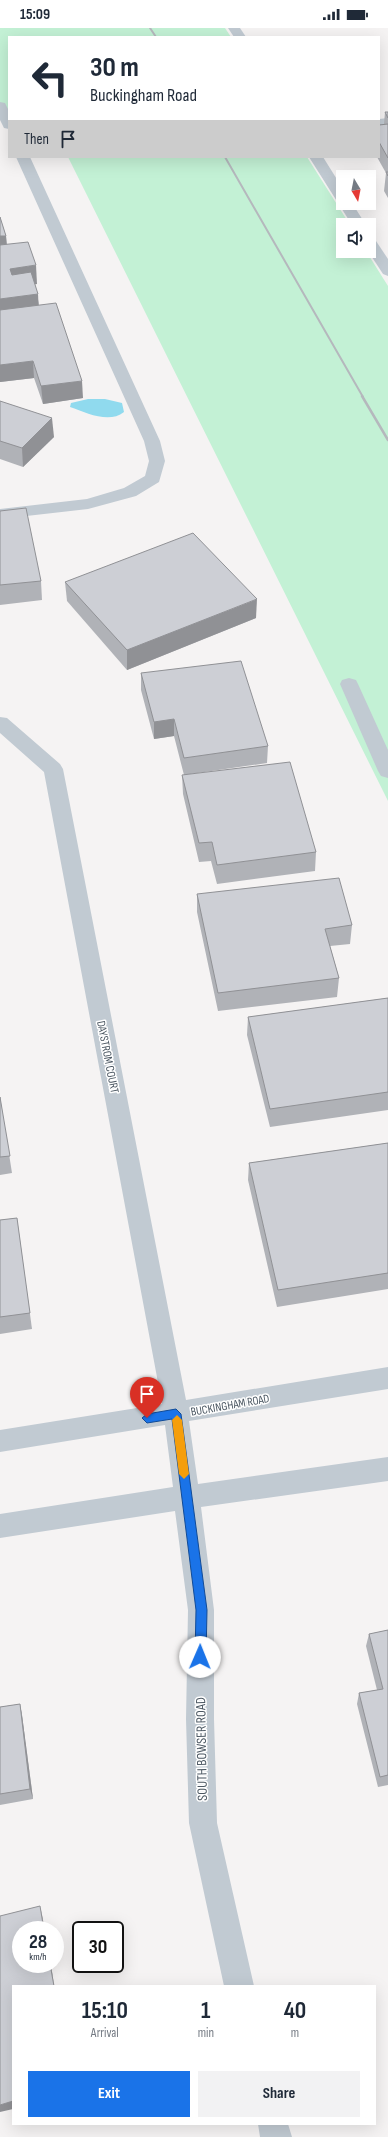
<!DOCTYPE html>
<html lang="en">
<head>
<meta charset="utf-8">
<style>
  body { margin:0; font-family:"Sofia Sans Condensed",sans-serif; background:#f2f2f3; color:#1f2937; height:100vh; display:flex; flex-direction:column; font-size:15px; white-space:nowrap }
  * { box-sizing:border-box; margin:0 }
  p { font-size:13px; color:#747a83 }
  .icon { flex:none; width:22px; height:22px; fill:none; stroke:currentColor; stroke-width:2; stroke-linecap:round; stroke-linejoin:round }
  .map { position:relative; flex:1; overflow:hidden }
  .side { position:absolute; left:12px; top:1957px; width:364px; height:140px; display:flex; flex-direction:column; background:#fff; border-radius:0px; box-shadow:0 4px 16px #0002 }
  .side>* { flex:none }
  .guide { position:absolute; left:8px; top:8px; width:372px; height:122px; border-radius:0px; box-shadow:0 4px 16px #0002; background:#fff; color:#1f2937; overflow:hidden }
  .needle { width:26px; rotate:170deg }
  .fabs { position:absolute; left:336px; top:142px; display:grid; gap:8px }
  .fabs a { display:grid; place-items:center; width:40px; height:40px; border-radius:0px; background:#fff; box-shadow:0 4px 16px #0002; font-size:20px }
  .speed { position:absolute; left:12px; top:1893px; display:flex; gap:8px; font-size:20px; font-weight:700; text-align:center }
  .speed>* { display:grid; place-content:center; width:52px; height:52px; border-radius:50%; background:#fff; box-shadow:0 4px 16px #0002; line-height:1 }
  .speed small { font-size:10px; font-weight:400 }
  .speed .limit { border:2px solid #111; border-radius:6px; background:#fff; color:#111 }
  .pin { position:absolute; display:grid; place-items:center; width:34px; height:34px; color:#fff; margin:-41px -17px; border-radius:50% 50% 50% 0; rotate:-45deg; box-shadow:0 0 4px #0007 }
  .pin .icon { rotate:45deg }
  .me { position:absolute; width:44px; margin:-22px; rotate:1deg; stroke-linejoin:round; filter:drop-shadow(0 0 3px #0008) }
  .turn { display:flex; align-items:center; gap:14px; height:84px; padding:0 16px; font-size:18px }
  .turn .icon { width:52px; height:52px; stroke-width:2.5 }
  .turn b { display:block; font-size:28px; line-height:34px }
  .then { display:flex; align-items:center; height:38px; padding:0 16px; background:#0003; gap:8px; font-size:15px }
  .eta { display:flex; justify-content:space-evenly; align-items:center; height:68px; text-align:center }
  .eta b { font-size:24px; font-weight:700; line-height:28px }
  .button { display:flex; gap:8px; margin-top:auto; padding:8px 16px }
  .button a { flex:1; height:46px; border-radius:0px; background:#1a73e8; color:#fff; font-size:16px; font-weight:700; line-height:46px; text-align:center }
  .button a+a { background:#f2f2f3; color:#1f2937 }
  .status { display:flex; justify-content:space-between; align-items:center; height:28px; padding:0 20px; background:#fff; direction:ltr }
  .status svg { height:11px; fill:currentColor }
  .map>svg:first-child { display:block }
</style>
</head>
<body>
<div class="status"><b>15:09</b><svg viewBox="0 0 49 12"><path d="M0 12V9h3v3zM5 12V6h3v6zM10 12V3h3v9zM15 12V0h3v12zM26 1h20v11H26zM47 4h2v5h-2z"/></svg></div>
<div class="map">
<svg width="388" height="2109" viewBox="0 0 388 2109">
  <rect width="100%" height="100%" fill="#f5f3f3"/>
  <g fill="#c3f1d5">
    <path d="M0,0H225L231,9H9V99L0,81Z"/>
    <path d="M68,129H307L350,197H343V223H366L388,258V773Z"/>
  </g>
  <path fill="#90daee" d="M88,371H105L122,375L124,384C109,396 87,385 70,379L71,375Z"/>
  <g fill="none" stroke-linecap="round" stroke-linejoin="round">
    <g fill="#c1cad2" fill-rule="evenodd">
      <path d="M228,0H240L246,9H234Z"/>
      <path d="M0,74L5,75L9,83V101L4,100L0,92Z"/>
      <path d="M388,90V98L379,99V91Z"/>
      <path d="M16,129H30L160,413L165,433L159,454L136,468L88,481L0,491V481L87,471L124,460L145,448L149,433L144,413Z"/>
      <path d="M309,129H323L343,161V175H352L366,197H352Z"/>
      <path d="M369,209L374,210L388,231V248L383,246L368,223Z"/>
      <path d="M349,650L356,652L358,656L388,722V750L381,748L378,743L340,656L342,652Z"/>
      <path d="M0,689L7,690L60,736L63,741L186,1372L388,1339V1361L189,1393L198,1456L388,1429V1453L201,1479L214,1582V1691L217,1795L254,1958H224L189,1795L186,1691L188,1582L175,1483L0,1510V1486L173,1459L165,1397L0,1424V1402L162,1376L44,744L0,705Z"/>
      <path d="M258,2096H288L292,2109H260Z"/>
    </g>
    <g stroke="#b5b8bd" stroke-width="2">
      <path d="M150,0L156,9"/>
      <path d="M225,129L363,369"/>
    </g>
    <path stroke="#b5b8bd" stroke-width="2.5" d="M362,368L388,412"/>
  </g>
  <g fill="#b0b2b7">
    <path d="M385,84H388V170L384,163L386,145L377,129H379V97L384,96Z"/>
    <path d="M0,189L6,208L7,216L37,256H35L39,277L83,370L43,376L34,350L0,354Z"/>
    <path d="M0,373L54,409L23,439L0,431Z"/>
    <path d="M0,483L41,553L42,572L0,577Z"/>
    <path d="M65,554L256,590L127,642L67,573Z"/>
    <path d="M141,645L268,718L267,735L184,747L174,708L154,711L141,662Z"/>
    <path d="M182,747L316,824L315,843L217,856L211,833L199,834L183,766Z"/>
    <path d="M197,866L352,897L350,916L330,918L339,950L337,969L218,983L197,884Z"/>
    <path d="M388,970V1082L270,1099L247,1007L248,989Z"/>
    <path d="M0,1069L12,1145L0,1147Z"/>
    <path d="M388,1115V1261L277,1279L248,1152L249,1135Z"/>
    <path d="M17,1190L32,1301L0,1306V1192Z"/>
    <path d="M388,1602V1757L378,1759L357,1676L359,1665L377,1662L366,1618L369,1606Z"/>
    <path d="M20,1676L22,1687L33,1771L0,1777V1679Z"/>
  </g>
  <g fill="#909195">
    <path d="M0,208H6L7,225H0Z"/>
    <path d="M36,237L37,256L12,260L10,241Z"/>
    <path d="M38,266L39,285L0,290V271Z"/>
    <path d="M33,333L34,350L0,354V337Z"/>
    <path d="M82,353L83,370L43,376L41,358Z"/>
    <path d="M52,390L54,409L23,439L22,420Z"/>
    <path d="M257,571L256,590L127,642V622Z"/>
    <path d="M174,691V708L154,711V694Z"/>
    <path d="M20,1676L22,1687L33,1771L30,1761Z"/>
    <path d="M40,1878L42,1887L45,1902H44Z"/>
    <path d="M50,1936H51L54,1958Z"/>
    <path d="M13,2073V2081L0,2084V2077Z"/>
  </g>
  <g fill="#cdcfd5" stroke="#909195">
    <path d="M385,84H388V90Z"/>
    <path d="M388,96V130L379,114V97Z"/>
    <path d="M386,144H388V148Z"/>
    <path d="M0,189L6,208H0Z"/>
    <path d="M28,214L36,237L10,241L12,247L31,244L38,266L0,271V217Z"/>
    <path d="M56,275L82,353L41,358L33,333L0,337V282Z"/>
    <path d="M0,373L52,390L22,420L0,413Z"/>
    <path d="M26,480L41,553L0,557V483Z"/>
    <path d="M193,505L257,571L127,622L65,554Z"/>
    <path d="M241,633L268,718L184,730L174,691L154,694L141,645Z"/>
    <path d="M290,734L316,824L217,837L212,814L199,815L182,747Z"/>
    <path d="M339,850L352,897L325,901L339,950L218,965L197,866Z"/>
    <path d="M388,970V1064L270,1081L248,989Z"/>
    <path d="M0,1069L10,1128L0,1129Z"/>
    <path d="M388,1115V1245L278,1262L249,1135Z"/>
    <path d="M17,1190L30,1285L0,1289V1192Z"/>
    <path d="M388,1602V1747L380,1749L359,1665L383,1661L369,1606Z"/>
    <path d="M20,1676L30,1761L0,1766V1679Z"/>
    <path d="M40,1878L44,1902H21V1936H50L54,1958H13V2073L0,2077V1888Z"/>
  </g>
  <path fill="#1a73e8" stroke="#114b97" d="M176,1381L181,1386L207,1582L206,1629L204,1633L200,1634L196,1633L195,1629L196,1582L172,1391L147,1395L142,1390L147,1386Z"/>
  <path fill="#f59e0b" d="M177,1387L182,1392L189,1446L184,1451L179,1446L172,1392Z"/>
  <g text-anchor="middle" stroke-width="3" stroke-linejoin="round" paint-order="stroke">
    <g font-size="12" fill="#4a5661" stroke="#fff">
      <text transform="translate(108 1029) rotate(79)" y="4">DAYSTROM COURT</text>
      <text transform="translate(230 1377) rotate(-10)" y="4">BUCKINGHAM ROAD</text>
    </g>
    <g font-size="14" fill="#4a5661" stroke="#fff">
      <text transform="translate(201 1721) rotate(-91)" y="5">SOUTH BOWSER ROAD</text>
    </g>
  </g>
</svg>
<div class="fabs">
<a><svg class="needle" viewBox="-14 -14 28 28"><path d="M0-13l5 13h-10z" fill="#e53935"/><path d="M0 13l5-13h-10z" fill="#747a83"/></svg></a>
<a><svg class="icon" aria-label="sound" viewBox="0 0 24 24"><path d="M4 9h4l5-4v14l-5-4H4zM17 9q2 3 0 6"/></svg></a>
</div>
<div class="speed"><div>28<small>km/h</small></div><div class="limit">30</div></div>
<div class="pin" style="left:147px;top:1390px;background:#d93025"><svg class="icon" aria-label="arrive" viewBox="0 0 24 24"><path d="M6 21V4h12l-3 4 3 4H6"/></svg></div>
<svg class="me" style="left:200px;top:1629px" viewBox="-20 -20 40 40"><circle r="19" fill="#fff"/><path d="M0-13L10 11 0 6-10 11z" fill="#1a73e8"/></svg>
<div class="guide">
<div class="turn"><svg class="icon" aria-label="left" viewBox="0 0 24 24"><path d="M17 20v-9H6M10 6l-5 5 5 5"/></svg><div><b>30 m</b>Buckingham Road</div></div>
<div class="then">Then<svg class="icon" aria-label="arrive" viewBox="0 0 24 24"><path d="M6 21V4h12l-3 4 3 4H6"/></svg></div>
</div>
<section class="side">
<div class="eta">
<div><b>15:10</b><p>Arrival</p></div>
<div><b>1</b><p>min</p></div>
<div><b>40</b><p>m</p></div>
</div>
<div class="button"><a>Exit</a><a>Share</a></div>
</section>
</div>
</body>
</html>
